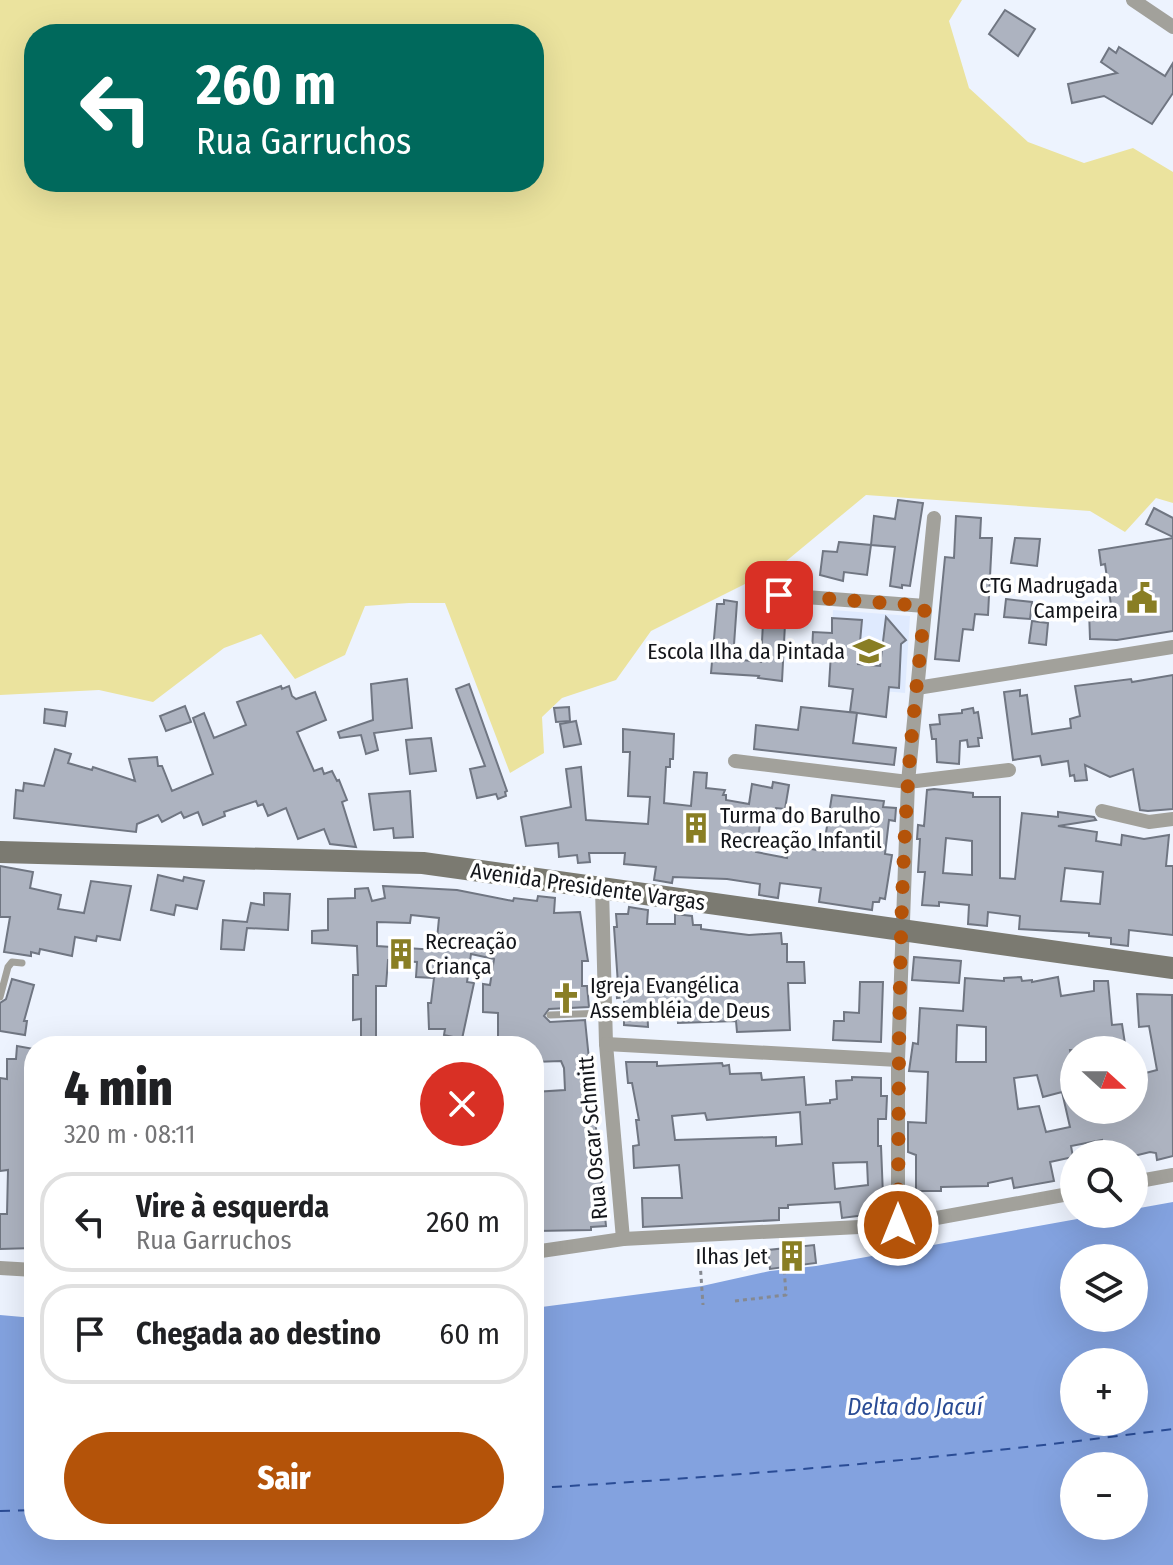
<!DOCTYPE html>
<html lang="pt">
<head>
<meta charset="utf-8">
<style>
  body { margin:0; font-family:"Fira Sans Condensed",sans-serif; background:#f2f2f2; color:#202124; height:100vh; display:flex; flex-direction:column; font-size:30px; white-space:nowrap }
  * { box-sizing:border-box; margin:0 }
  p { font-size:26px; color:#757577 }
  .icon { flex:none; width:44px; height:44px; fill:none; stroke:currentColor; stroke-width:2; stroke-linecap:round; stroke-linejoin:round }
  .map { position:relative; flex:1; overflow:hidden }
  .panel { position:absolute; left:24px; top:1036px; width:520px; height:504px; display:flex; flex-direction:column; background:#fff; border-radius:32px; box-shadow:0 8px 32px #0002 }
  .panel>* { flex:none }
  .top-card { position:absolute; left:24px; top:24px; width:520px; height:168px; border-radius:32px; box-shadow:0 8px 32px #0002; background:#00695c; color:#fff; overflow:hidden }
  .needle { width:52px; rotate:111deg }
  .controls { position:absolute; left:1060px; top:1036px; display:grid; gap:16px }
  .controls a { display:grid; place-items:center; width:88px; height:88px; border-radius:50%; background:#fff; box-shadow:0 8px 32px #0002; font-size:40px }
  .pin { position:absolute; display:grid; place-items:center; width:68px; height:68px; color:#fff; margin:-34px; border-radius:16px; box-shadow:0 4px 12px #0006 }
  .me { position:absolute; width:88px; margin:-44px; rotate:0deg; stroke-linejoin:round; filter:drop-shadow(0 0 6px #0008) }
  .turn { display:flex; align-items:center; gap:28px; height:168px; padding:0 40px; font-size:36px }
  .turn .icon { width:104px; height:104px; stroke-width:2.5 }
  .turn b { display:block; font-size:56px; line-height:68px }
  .round { display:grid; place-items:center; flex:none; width:84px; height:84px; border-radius:42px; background:#f2f2f2 }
  .summary { display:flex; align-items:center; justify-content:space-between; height:136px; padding:0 40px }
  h1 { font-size:48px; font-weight:800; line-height:60px }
  .cta { display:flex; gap:16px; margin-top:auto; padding:16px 40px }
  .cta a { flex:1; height:92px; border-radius:48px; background:#b45309; color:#fff; font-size:32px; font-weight:800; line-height:92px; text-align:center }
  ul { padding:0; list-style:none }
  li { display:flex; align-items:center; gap:24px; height:100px; margin:0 16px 12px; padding:0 24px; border:4px solid #e0e0e0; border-radius:32px }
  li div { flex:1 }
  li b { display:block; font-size:30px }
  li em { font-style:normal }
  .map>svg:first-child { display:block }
</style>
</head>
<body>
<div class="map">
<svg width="1173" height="1565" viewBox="0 0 1173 1565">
  <rect width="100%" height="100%" fill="#edf3fe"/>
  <path fill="#dfeafe" d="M833,610L910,616L905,693L829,686Z"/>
  <path fill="#ebe39e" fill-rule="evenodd" d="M0,0H962L949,21L969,88L1028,142L1084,163L1133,148L1173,172V503L1156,498L1125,532L1090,511L866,495L779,567L651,631L616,680L562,698L542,717L544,753L510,773L445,603H409L365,606L345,655L295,679L261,634L224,648L153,702L99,690L0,695ZM34,34H534V182H34Z"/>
  <path fill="#83a2df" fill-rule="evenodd" d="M1173,1202V1565H0V1315L34,1318V1530H534V1308L702,1286L770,1271L816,1266L1105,1214H1134V1209ZM1074,1258H1134V1318H1074ZM1074,1362H1134V1422H1074ZM1074,1466H1134V1526H1074Z"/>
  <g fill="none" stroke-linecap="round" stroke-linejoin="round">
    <g stroke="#2a4c95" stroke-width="2" stroke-dasharray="10 8" stroke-linecap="butt">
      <path d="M534,1488C747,1476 961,1457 1173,1429"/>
      <path d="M0,1511L34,1510"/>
    </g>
  </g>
  <g fill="#adb3c0" stroke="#707682" stroke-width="2" fill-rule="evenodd">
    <path d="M1005,10L1035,29L1018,56L989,34Z"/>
    <path d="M1119,47L1165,76L1173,63V93L1152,124L1104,96L1072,103L1068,84L1117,73L1101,62L1109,48L1116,53Z"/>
    <path d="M898,500L923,503L910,586L902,585V588L890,586L895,547L871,545L874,516L895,519Z"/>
    <path d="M1154,508L1173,518V537L1146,524Z"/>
    <path d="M956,516L981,518L980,538H992L988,615L975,614L973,630L963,629L959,661L935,659L945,557L954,558Z"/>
    <path d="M1015,538L1040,539L1037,566L1011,563Z"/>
    <path d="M1173,538V631L1117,640L1090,639L1089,610L1111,605L1105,564L1101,565L1099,550Z"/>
    <path d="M839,542L871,545L867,575L844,572L843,581L820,575L823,551L837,552Z"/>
    <path d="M1006,599L1032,602L1030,619L1004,617Z"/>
    <path d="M724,600L737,602L733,659L761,662L763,622L785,624L782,681L758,678L759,676L711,673L717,604H724Z"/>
    <path d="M886,617L906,640L901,644L899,688L889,687L886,717L850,712L853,689L829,686L831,652L812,651L813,632L832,633V618L862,620L858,664L880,666Z"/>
    <path d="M1032,621L1048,623L1046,645L1029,643Z"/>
    <path d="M1173,675V809L1148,811L1140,810L1133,769L1110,777L1085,765L1087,780L1075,781L1074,775L1070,776L1068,761L1042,765L1040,756L1013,760L1004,692L1020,690V696L1027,695L1032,734L1071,728L1070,719L1080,716L1075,686L1131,679L1132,682Z"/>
    <path d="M407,679L412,728L374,733L378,750L366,754L361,735L340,738L338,732L373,720L371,684Z"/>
    <path d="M469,684L507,791L505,792L506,796L498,799L496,794L477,798L470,769L485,766L456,689Z"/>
    <path d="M281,686L282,689L289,686L292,696L296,699L315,692L326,720L297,732L314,771L322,768L324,774L332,771L337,781L339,780L347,800L342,802L356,847L330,844L324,829L298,839L286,808L268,816L263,804L258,806L256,801L224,812L225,816L203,825L198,812L184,818L181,812L162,822L158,815L137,824L136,832L14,818L16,790L23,791L24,783L44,786L55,749L71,754L68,763L92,770L93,767L135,781L129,759L157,757L158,766H162L172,791L213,774L193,718L204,713L214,738L246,725L237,702Z"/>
    <path d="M185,706L191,722L166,731L160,716Z"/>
    <path d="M569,707L570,721L556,722L554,708Z"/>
    <path d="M801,707L857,713L853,743L896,748L894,765L754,749L756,725L798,730Z"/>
    <path d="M973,708L974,713L978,712L982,738H978L979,746L968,747L967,740L960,741L959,764L937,762L936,739H932L930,725L940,724L939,715L962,713V710Z"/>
    <path d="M45,709L67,712L65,726L44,723Z"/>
    <path d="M576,721L581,744L564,747L560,724Z"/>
    <path d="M623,729L674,734L673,759H670V767H666L664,803L691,806L694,772L707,773L706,788L725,790L723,795H726V800L749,804L752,784L772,788L773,782L789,785L785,809L776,808L774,820L764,818L763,825L760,824L756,852L787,858L789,845L823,851L832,795L884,801L883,807L896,808L895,821L889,820L885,854L892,855L885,899L880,898L879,902H873L872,910L819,902L821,888L780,883L778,898L759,895L760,884L727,879L673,877L672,883L654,880L656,867L624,864L625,853H589L590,862L578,863L577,855L559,857L558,843L526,846L521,817L571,807L566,769L581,767L586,820L648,824L650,797L628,796L630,752H623Z"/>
    <path d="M431,738L436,771L410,774L406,740Z"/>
    <path d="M934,789L973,793V797H1000V878L1015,879L1022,813L1058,817V812L1094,817L1096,820L1058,826L1097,832L1096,841L1121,845L1122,835L1144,839L1169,835L1166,866H1173V935L1129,930L1128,946L1111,944V938L1089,936V933L1019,929L1020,916L988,912L987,926L968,924L969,905L939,902V906L922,905L925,872H918L920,839H917L918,825L924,826L927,790ZM946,838L972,841V875L943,873ZM1065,868L1103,872L1100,904L1061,901Z"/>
    <path d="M410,791L413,837L394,838L393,828L374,830L369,794Z"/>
    <path d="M0,866L33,872L30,888L61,895L58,909L84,913L91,881L131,886L120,940L97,936L96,941L75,937L72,956L40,949L39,954L31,952V956L4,952L10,917H0Z"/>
    <path d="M158,875L183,881L184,877L204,881L197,909L176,905L174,915L151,910Z"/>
    <path d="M383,886L457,890L513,901L514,898L537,901L538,896L555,898L554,913L580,912L588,961H582V986H587L589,1007L549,1009L544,1016L550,1022L585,1020L606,1226L591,1227V1230L536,1231L534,1092L565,1090L564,1068L561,1061L534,1062V1046H498V1013L483,1012V984L490,985L494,959L471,954L467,982L474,983L462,1039L444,1035L445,1029H429L428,1003H431L434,978L416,977L417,962L388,960L386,986H376V1046H361V1019L353,1020V975H358L357,946L312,943V931L328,930V899L355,898V889L368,888L372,901L385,898ZM411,915L439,918L436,950L377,946V922L410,923Z"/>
    <path d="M264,893L290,894L288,930L247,928L244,950L221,949L223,920L247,922L251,903L264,905Z"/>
    <path d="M629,907L648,910L647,924H675V914L692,916L693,925H701V929L749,935L781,933L782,944H787V962H804L805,983H788L790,1030L737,1032L736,1021L678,1023L677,1008L647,1003L648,1027L624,1025V997L617,998L616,984H618L614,927H617L616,914H628Z"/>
    <path d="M914,957L961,961L959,983L912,980Z"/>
    <path d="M1021,977L1022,981L1032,980V982L1058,977L1061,996L1094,991V981H1108L1112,1025L1122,1024L1126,1050H1070L1074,1073V1110H1134V1076L1157,1070L1149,1026L1139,1027L1137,994L1172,995L1173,1156L1157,1160L1156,1153L1150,1152L1134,1156V1154H1104L1102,1140L1071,1146L1073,1157L1050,1162L1054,1181L1014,1188L1012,1178L988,1183V1186L941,1187V1191H916V1155L908,1152V1122L926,1123L928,1072L909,1071L913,1043L918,1044L920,1008L963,1011L965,978L1004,981V978ZM957,1025L986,1027V1062H956ZM1037,1075L1043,1097L1062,1092L1070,1127L1046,1132L1039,1106L1018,1109L1014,1078Z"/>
    <path d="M12,979L34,985L24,1021H27L25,1035L0,1031V1003L6,999Z"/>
    <path d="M860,982H883L881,1042L833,1040L834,1021H844V1012L859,1013Z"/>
    <path d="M17,1046L34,1049L28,1208H34V1248L0,1249V1214H7L8,1170L0,1171V1078L7,1079V1059H16Z"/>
    <path d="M626,1062H657V1066L722,1063L723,1066L729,1065L730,1074L761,1073L762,1080L804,1077L806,1105L830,1103V1100L837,1099L836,1081L852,1080V1077L881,1078V1096H887L886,1119H878V1146H881L883,1196L870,1197V1209L865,1210V1215L842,1218L840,1202L788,1205V1208H779V1220L643,1227L642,1198H682L679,1165L634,1168L633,1146L639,1145L636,1120H639L632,1083H628ZM800,1112L802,1144L776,1146V1137L675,1140L672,1116L705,1113L707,1120ZM867,1162L868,1185L835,1189L833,1163Z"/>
    <path d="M814,1245L816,1263L770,1269L768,1250Z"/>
  </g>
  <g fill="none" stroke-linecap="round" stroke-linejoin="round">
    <g stroke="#858991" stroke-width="3" stroke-dasharray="4 4" stroke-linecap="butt">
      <path d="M699,1247L703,1305"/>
      <path d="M735,1301L786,1295L784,1267"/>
    </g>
    <g stroke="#a2a19b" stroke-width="7">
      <path d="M0,997L8,967L12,962L22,963"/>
      <path d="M550,1015L605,1013"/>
    </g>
    <g stroke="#a2a19b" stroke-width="14">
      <path d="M1133,0L1173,27"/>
      <path d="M779,595L925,606"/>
      <path d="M917,688L1173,647"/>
      <path d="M735,761L908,782L1009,770"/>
      <path d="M1102,811L1149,822L1173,819"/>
      <path d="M602,888L606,1044L623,1239"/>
      <path d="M606,1044L898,1060"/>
      <path d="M1134,1182L1173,1175"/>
      <path d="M898,1225V1060L908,782L934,518"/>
      <path d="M534,1252L623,1239L898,1225L1074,1193"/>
      <path d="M0,1268L34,1270"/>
    </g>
    <path stroke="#7b7a71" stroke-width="22" d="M0,852L423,863L1173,968"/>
  </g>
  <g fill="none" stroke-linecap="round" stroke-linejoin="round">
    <path stroke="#b45309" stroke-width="14" stroke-dasharray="0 25.2" d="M779,595L925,606C919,665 912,723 908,782C898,929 899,1078 898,1225"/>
  </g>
  <defs>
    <symbol id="civic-bare" viewBox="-9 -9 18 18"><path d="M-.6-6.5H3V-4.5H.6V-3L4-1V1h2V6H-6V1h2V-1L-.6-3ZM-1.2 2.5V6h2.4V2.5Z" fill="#897e24" stroke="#fff" stroke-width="2.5" paint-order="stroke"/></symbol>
    <symbol id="school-bare" viewBox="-9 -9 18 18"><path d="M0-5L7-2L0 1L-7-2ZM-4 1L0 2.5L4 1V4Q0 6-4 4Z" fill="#897e24" stroke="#fff" stroke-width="2.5" paint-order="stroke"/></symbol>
    <symbol id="building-bare" viewBox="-9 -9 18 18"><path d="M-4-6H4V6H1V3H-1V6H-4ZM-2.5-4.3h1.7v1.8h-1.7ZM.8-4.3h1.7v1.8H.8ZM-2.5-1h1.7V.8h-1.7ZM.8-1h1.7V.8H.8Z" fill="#897e24" stroke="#fff" stroke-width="2.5" paint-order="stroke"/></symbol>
    <symbol id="church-bare" viewBox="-9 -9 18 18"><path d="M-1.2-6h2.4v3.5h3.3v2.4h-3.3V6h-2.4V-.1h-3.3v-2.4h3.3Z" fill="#897e24" stroke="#fff" stroke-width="2.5" paint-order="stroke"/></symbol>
  </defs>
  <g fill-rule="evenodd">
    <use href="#civic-bare" x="1120" y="576" width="44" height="44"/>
    <use href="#school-bare" x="847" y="629" width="44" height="44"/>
    <use href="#building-bare" x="674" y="806" width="44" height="44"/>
    <use href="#building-bare" x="379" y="932" width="44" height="44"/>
    <use href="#church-bare" x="544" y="976" width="44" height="44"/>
    <use href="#building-bare" x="770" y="1234" width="44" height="44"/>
  </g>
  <g text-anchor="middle" stroke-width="7" stroke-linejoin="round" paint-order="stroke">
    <g font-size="22" fill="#14161b" stroke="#fff" text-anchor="end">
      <text x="1118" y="593">CTG Madrugada<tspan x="1118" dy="25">Campeira</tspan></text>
      <text x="845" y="659">Escola Ilha da Pintada</text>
      <text x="720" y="823" text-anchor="start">Turma do Barulho<tspan x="720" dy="25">Recreação Infantil</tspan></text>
      <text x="425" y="949" text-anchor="start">Recreação<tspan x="425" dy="25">Criança</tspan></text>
      <text x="590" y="993" text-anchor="start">Igreja Evangélica<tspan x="590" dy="25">Assembléia de Deus</tspan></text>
      <text x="768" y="1264">Ilhas Jet</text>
    </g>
    <g font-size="22" fill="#14161b" stroke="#fff">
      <text transform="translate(588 886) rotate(8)" y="8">Avenida Presidente Vargas</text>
      <text transform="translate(592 1138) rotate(-95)" y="8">Rua Oscar Schmitt</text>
    </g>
    <g font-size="24" font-style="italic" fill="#2a4c95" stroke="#fff">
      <text x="915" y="1415">Delta do Jacuí</text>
    </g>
  </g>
</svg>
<div class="controls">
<a><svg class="needle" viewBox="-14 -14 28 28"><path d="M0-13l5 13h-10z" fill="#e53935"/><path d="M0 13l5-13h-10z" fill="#757577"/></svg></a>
<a><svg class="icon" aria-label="search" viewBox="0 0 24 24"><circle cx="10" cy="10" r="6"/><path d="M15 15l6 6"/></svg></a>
<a><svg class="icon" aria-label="layers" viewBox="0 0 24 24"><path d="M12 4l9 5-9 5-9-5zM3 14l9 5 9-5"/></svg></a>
<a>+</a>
<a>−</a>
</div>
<div class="pin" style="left:779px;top:595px;background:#d93025"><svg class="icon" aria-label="arrive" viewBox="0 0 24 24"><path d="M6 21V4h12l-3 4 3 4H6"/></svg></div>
<svg class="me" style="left:898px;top:1225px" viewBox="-20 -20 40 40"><circle r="17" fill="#b45309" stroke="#fff" stroke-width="3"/><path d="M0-11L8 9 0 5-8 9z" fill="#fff"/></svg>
<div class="top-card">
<div class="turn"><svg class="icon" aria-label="left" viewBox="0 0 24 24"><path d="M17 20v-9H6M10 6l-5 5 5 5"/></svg><div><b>260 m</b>Rua Garruchos</div></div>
</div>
<section class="panel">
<div class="summary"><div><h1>4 min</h1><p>320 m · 08:11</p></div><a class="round" style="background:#d93025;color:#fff"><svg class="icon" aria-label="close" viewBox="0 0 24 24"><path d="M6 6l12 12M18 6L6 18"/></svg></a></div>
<ul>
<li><svg class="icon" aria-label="left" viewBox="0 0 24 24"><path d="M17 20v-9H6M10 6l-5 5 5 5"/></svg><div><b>Vire à esquerda</b><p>Rua Garruchos</p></div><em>260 m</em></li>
<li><svg class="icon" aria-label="arrive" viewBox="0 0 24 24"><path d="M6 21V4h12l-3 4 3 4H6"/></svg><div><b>Chegada ao destino</b></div><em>60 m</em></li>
</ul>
<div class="cta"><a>Sair</a></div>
</section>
</div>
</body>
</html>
